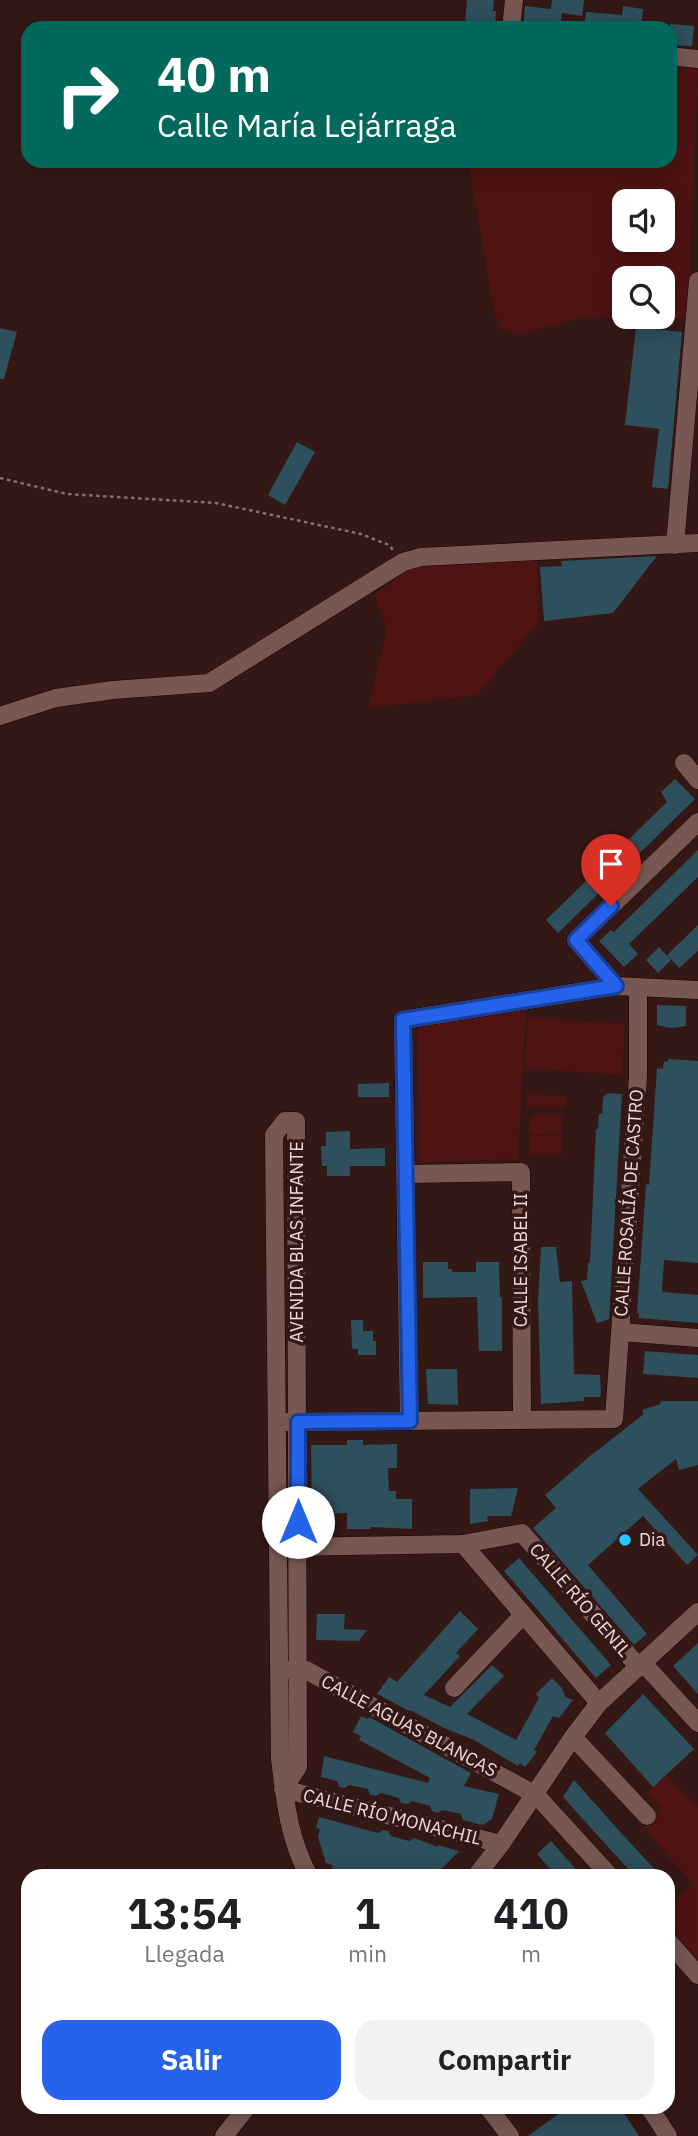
<!DOCTYPE html>
<html lang="es">
<head>
<meta charset="utf-8">
<style>
  body { margin:0; font-family:"IBM Plex Sans",sans-serif; background:#f2f2f2; color:#202124; height:100vh; display:flex; flex-direction:column; font-size:26px; white-space:nowrap }
  * { box-sizing:border-box; margin:0 }
  p { font-size:23px; color:#757577 }
  .icon { flex:none; width:38px; height:38px; fill:none; stroke:currentColor; stroke-width:2; stroke-linecap:round; stroke-linejoin:round }
  .map { position:relative; flex:1; overflow:hidden }
  .side { position:absolute; left:21px; top:1869px; width:654px; height:245px; display:flex; flex-direction:column; background:#fff; border-radius:21px; box-shadow:0 4px 18px #0003 }
  .side>* { flex:none }
  .guide { position:absolute; left:21px; top:21px; width:656px; height:147px; border-radius:21px; box-shadow:0 4px 18px #0003; background:#00695c; color:#fff; overflow:hidden }
  .fabs { position:absolute; left:612px; top:189px; display:grid; gap:14px }
  .fabs a { display:grid; place-items:center; width:63px; height:63px; border-radius:14px; background:#fff; box-shadow:0 4px 18px #0003; font-size:35px }
  .pin { position:absolute; display:grid; place-items:center; width:60px; height:60px; color:#fff; margin:-72px -30px; border-radius:50% 50% 50% 0; rotate:-45deg; box-shadow:0 0 7px #0007 }
  .pin .icon { rotate:45deg }
  .me { position:absolute; width:77px; margin:-38px; rotate:0deg; stroke-linejoin:round; filter:drop-shadow(0 0 5px #0008) }
  .turn { display:flex; align-items:center; gap:24px; height:147px; padding:0 21px; font-size:32px }
  .turn .icon { width:91px; height:91px; stroke-width:2.5 }
  .turn b { display:block; font-size:49px; line-height:60px }
  .eta { display:flex; justify-content:space-evenly; align-items:center; height:119px; text-align:center }
  .eta b { font-size:42px; font-weight:700; line-height:49px }
  .primary-button { display:flex; gap:14px; margin-top:auto; padding:14px 21px }
  .primary-button a { flex:1; height:80px; border-radius:21px; background:#2563eb; color:#fff; font-size:28px; font-weight:700; line-height:80px; text-align:center }
  .primary-button a+a { background:#f2f2f2; color:#202124 }
  .map>svg:first-child { display:block }
</style>
</head>
<body>
<div class="map">
<svg width="698" height="2136" viewBox="0 0 698 2136">
  <rect width="100%" height="100%" fill="#341816"/>
  <g fill="#4f1312" fill-rule="evenodd">
    <path d="M670,67L698,70L687,319L584,317L521,334L501,329L494,311L468,161H670ZM625,201H663V240H625ZM625,278H663V317H625Z"/>
    <path d="M537,560L539,622L477,695L369,708L387,627L374,595L414,565Z"/>
    <path d="M526,1009L518,1159L420,1162L418,1026Z"/>
    <path d="M528,1018L625,1024L622,1075L525,1068Z"/>
    <path d="M526,1094L565,1096V1108L526,1107Z"/>
    <path d="M530,1115H562V1135L529,1134Z"/>
    <rect x="529" y="1136" width="32" height="19"/>
    <path d="M666,1775L698,1807V1960L669,1926V1907L693,1884L644,1829L661,1808L647,1793Z"/>
  </g>
  <g fill="#2e4f5c">
    <path d="M467,0H494L493,11H496L495,26L465,24Z"/>
    <path d="M552,0H584L582,16L562,13L560,27L523,28L525,6L551,9Z"/>
    <path d="M623,6L643,9L641,28H584L586,12L622,15Z"/>
    <path d="M670,24L694,26L692,46L670,45Z"/>
    <path d="M636,327L682,332L668,489L652,487L659,429L625,425Z"/>
    <path d="M0,328L17,332L4,379H0Z"/>
    <path d="M297,442L315,452L285,505L268,495Z"/>
    <path d="M657,556L613,613L544,621L540,567L562,566L561,561Z"/>
    <path d="M675,779L695,799L558,933L546,920L667,802L661,792Z"/>
    <path d="M698,850V877L629,944L638,954L624,967L599,941L611,930L614,932Z"/>
    <path d="M698,925V951L679,968L667,955Z"/>
    <path d="M659,947L671,960L658,973L646,960Z"/>
    <path d="M657,1005L686,1006V1026L671,1028L657,1025Z"/>
    <path d="M668,1059L698,1061V1263L664,1260L662,1289L663,1292L698,1295V1323L639,1318V1313H637L646,1184L649,1185L657,1068L663,1069L664,1061L668,1062Z"/>
    <path d="M389,1083V1097H358V1084Z"/>
    <path d="M608,1093L622,1094L609,1319L597,1323L581,1281L587,1280L588,1263H590L596,1129H598L599,1114H602L603,1097Z"/>
    <path d="M350,1131V1149L385,1148V1166H350V1176H327V1166H322L321,1146H326V1132Z"/>
    <path d="M541,1247H556L560,1282L572,1281L574,1374L600,1375L601,1395L599,1397H584V1401L541,1404L538,1300Z"/>
    <path d="M423,1262H448V1269H452V1272H476V1262H499L500,1297H502V1351H479L477,1297L423,1298Z"/>
    <path d="M351,1320H363V1331H373V1341H376V1355H358V1349H352Z"/>
    <path d="M645,1351L698,1355V1378L643,1374Z"/>
    <path d="M426,1369H457L458,1405L428,1404Z"/>
    <path d="M661,1401H698V1465L679,1470L676,1459L638,1489L698,1555L687,1565L643,1516L588,1565L647,1634L634,1645L533,1528L556,1508L545,1495L590,1456L644,1414L642,1410L660,1404Z"/>
    <path d="M347,1440H363V1445L397,1444V1468H388L389,1491H396V1499H412V1529L371,1527V1529H347V1513L315,1514V1505H312L311,1445H347Z"/>
    <path d="M518,1488L511,1516H487L488,1521L470,1524V1489Z"/>
    <path d="M519,1558L611,1665L596,1678L504,1571Z"/>
    <path d="M460,1611L478,1629L456,1653L460,1656L424,1695L450,1707L492,1665L504,1676L467,1714L516,1740L539,1698L536,1694L552,1678L562,1688L565,1697L573,1700L559,1718L553,1716L534,1750L537,1752L525,1767L520,1763L518,1766L472,1739L446,1729L410,1710L409,1711L377,1694L389,1677L397,1682Z"/>
    <path d="M317,1614H345L344,1629L367,1630L359,1641L316,1640Z"/>
    <path d="M698,1643V1694L673,1666Z"/>
    <path d="M643,1694L694,1749L653,1787L605,1733Z"/>
    <path d="M361,1716L368,1719L369,1717L471,1773L464,1786L499,1794L492,1819L483,1825L478,1824L463,1820L461,1814L442,1810L438,1813L432,1811L430,1806L412,1801L408,1804L401,1803L399,1798L381,1793L376,1796L370,1795L368,1789L349,1785L345,1788L339,1787L337,1781L321,1777L324,1756L428,1783L430,1778L359,1740L361,1736L353,1732Z"/>
    <path d="M574,1780L622,1834L661,1876H635L599,1837L563,1797Z"/>
    <path d="M319,1817L378,1833L383,1830L388,1831L391,1836L409,1841L414,1838L438,1847V1845L459,1851L435,1876H335L332,1870L333,1865L326,1863L318,1837L320,1829L316,1828Z"/>
    <path d="M551,1841L573,1866L582,1876H556L537,1854Z"/>
    <path d="M568,2107H620L639,2136H528Z"/>
  </g>
  <g fill="none" stroke-linecap="round" stroke-linejoin="round">
    <defs>
      <g id="minor">
        <path d="M511,28L514,0"/>
        <path d="M670,56L698,59"/>
        <path d="M675,545L698,281"/>
        <path d="M0,716L56,698L113,690L209,683L403,562L421,557L698,543"/>
        <path d="M684,763L698,780"/>
        <path d="M616,986L576,940L698,822"/>
        <path d="M406,1174L521,1172L522,1420"/>
        <path d="M621,1332L698,1338"/>
        <path d="M409,1421L403,1020L616,986L698,990"/>
        <path d="M287,1422L614,1419L638,1077V987"/>
        <path d="M463,1544L599,1703"/>
        <path d="M288,1547L463,1544L522,1533L638,1666"/>
        <path d="M642,1662L698,1723"/>
        <path d="M289,1670H306L536,1795L610,1876"/>
        <path d="M454,1688L523,1615"/>
        <path d="M573,1737L647,1816"/>
        <path d="M309,1876C289,1840 285,1800 280,1759L274,1135L285,1121H296L298,1767L283,1789L501,1844"/>
        <path d="M476,1876L501,1844L573,1737L599,1703L698,1612"/>
        <path d="M668,1941L698,1975"/>
        <path d="M488,2107L510,2136"/>
        <path d="M649,2107L668,2136"/>
        <path d="M224,2136L247,2107"/>
      </g>
    </defs>
    <use href="#minor" stroke="#1a0303" stroke-width="19"/>
    <path stroke="#886f6d" stroke-width="2.5" stroke-dasharray="3.5 3.5" stroke-linecap="butt" d="M0,478L67,494L216,503L361,534L389,545L393,550"/>
    <use href="#minor" stroke="#785753" stroke-width="18"/>
  </g>
  <g fill="none" stroke-linecap="round" stroke-linejoin="round">
    <defs>
      <path id="route" d="M298,1522V1422L410,1421L403,1020L616,986L576,940L611,906"/>
    </defs>
    <use href="#route" stroke="#184099" stroke-width="18"/>
    <use href="#route" stroke="#2563eb" stroke-width="12"/>
  </g>
  <circle fill="#23c9fe" stroke="#341816" stroke-width="2.5" cx="625" cy="1540" r="7"/>
  <g text-anchor="middle" stroke-width="7" stroke-linejoin="round" paint-order="stroke">
    <g font-size="18" fill="#efdbd8" stroke="#341816">
      <text transform="translate(629 1203) rotate(-86)" y="6">CALLE ROSALÍA DE CASTRO</text>
      <text transform="translate(297 1242) rotate(-90)" y="6">AVENIDA BLAS INFANTE</text>
      <text transform="translate(521 1260) rotate(-90)" y="6">CALLE ISABEL II</text>
      <text transform="translate(580 1600) rotate(49)" y="6">CALLE RÍO GENIL</text>
      <text transform="translate(409 1726) rotate(28)" y="6">CALLE AGUAS BLANCAS</text>
      <text transform="translate(392 1817) rotate(14)" y="6">CALLE RÍO MONACHIL</text>
    </g>
    <g font-size="18" fill="#efdbd8" stroke="#341816" text-anchor="start">
      <text x="639" y="1546">Dia</text>
    </g>
  </g>
</svg>
<div class="fabs">
<a><svg class="icon" aria-label="sound" viewBox="0 0 24 24"><path d="M4 9h4l5-4v14l-5-4H4zM17 9q2 3 0 6"/></svg></a>
<a><svg class="icon" aria-label="search" viewBox="0 0 24 24"><circle cx="10" cy="10" r="6"/><path d="M15 15l6 6"/></svg></a>
</div>
<div class="pin" style="left:611px;top:906px;background:#d93025"><svg class="icon" aria-label="arrive" viewBox="0 0 24 24"><path d="M6 21V4h12l-3 4 3 4H6"/></svg></div>
<svg class="me" style="left:298px;top:1522px" viewBox="-20 -20 40 40"><circle r="19" fill="#fff"/><path d="M0-13L10 11 0 6-10 11z" fill="#2563eb"/></svg>
<div class="guide">
<div class="turn"><svg class="icon" aria-label="right" viewBox="0 0 24 24"><path d="M7 20v-9h11M14 6l5 5-5 5"/></svg><div><b>40 m</b>Calle María Lejárraga</div></div>
</div>
<section class="side">
<div class="eta">
<div><b>13:54</b><p>Llegada</p></div>
<div><b>1</b><p>min</p></div>
<div><b>410</b><p>m</p></div>
</div>
<div class="primary-button"><a>Salir</a><a>Compartir</a></div>
</section>
</div>
</body>
</html>
